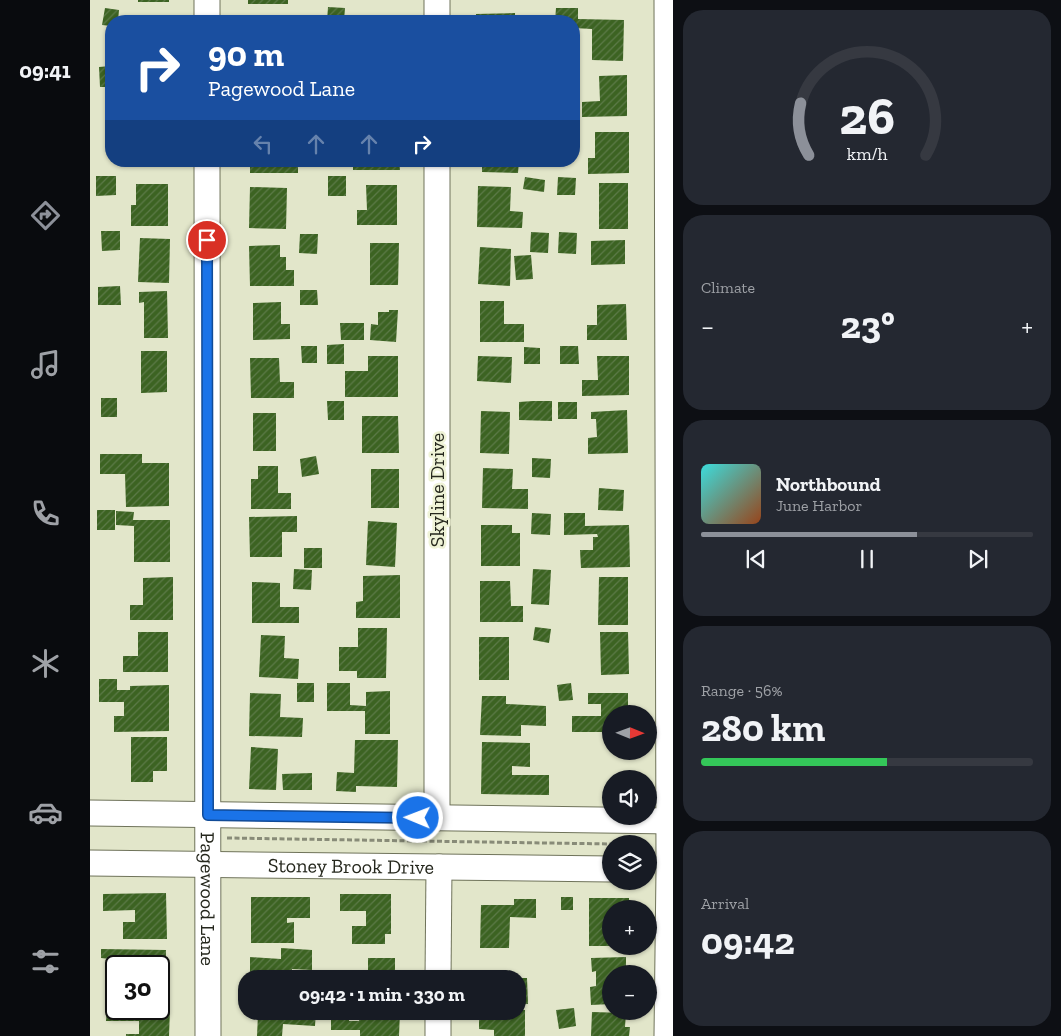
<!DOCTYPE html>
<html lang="en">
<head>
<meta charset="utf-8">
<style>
  :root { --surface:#171b24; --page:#242831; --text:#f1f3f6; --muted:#9ea1a6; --line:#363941; --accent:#8c9099 }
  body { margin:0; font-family:"Zilla Slab",serif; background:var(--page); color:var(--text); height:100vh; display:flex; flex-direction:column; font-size:19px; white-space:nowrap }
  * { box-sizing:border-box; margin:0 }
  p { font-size:16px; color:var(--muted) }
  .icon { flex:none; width:28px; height:28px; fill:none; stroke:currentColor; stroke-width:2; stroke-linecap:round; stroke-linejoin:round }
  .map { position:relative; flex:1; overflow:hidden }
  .details { display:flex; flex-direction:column; gap:10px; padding:10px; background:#0d0f14; width:388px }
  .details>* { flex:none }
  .hud { position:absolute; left:15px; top:15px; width:475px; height:152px; border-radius:20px; box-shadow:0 1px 4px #0004; background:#1a4fa0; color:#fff; overflow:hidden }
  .needle { width:32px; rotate:91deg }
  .buttons { position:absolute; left:512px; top:705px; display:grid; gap:10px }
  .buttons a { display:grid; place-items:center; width:55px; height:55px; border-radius:50%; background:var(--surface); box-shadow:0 1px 4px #0004; font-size:25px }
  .speed { position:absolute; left:15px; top:955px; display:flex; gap:10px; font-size:25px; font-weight:700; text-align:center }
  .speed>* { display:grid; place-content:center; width:65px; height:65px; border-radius:50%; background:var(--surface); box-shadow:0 1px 4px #0004; line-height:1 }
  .speed .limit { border:2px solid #111; border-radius:8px; background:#fff; color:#111 }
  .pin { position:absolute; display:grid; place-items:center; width:42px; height:42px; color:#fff; margin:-21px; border:2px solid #fff; border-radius:50%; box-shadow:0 1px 5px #0007 }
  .me { position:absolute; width:55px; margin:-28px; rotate:271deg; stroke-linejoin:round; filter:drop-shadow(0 0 4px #0008) }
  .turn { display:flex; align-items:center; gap:18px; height:105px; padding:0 20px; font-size:22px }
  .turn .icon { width:65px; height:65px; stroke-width:2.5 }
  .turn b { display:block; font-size:35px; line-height:42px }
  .lanes { display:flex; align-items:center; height:48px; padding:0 20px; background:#0003; justify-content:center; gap:25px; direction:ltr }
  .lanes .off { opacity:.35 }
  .big { font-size:38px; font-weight:700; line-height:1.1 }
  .details .tile { flex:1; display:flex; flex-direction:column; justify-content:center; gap:8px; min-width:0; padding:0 18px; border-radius:20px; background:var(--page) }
  .details .dial { align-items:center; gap:0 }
  .dial svg { height:130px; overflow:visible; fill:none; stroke:var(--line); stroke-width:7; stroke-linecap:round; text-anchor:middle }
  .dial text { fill:var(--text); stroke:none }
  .song { display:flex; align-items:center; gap:15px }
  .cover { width:60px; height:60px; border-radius:8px; background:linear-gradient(135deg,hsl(180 70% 55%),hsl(20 70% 35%)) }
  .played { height:5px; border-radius:2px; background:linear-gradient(90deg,var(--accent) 65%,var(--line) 65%) }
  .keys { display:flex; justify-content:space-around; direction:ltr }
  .heat { display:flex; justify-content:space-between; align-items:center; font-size:28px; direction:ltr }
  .charge { height:8px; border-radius:4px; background:linear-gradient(90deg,#34c759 56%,var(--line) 0) }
  .trip { position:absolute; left:148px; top:970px; width:288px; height:50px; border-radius:20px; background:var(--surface); box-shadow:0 1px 4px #0004; font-weight:700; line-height:50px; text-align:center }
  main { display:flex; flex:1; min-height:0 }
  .tabs { display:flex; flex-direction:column; width:90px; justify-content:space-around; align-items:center; background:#090b0e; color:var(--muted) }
  .tabs .icon { width:35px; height:35px }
  .tabs .active { color:var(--accent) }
  .tabs b { font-size:22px; color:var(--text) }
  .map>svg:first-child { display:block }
  .building { fill:url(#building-hatch) }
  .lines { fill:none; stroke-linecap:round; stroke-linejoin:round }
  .minor-casing { stroke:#6f735a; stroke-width:27 }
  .path { stroke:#888b78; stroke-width:3; stroke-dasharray:5 2.5; stroke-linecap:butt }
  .minor { stroke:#fff; stroke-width:25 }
  .route-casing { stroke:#114b97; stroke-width:12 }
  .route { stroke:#1a73e8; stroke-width:9 }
  .labels { text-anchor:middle; stroke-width:5; stroke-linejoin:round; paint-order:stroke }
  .street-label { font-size:20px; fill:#25271d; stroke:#eff3d7 }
</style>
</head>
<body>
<main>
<nav class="tabs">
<b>09:41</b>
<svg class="icon active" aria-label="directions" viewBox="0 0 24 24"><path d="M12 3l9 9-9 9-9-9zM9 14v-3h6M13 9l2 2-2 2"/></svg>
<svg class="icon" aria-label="music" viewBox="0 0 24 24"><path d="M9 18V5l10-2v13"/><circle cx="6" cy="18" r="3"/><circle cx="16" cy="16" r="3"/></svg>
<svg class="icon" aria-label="phone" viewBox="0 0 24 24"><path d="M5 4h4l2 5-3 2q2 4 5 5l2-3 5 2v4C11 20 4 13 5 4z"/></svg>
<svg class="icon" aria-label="climate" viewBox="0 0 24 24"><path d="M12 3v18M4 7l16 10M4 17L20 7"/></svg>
<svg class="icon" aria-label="car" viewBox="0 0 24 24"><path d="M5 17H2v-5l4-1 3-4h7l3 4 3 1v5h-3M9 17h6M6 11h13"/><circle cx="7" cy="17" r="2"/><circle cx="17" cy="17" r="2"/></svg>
<svg class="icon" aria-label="filters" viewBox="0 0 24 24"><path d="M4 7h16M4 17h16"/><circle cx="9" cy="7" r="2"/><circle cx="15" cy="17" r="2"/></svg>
</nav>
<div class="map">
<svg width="584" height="1036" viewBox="0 0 584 1036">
  <defs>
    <pattern id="building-hatch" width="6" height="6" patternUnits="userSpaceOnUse" patternTransform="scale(1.25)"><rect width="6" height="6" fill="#3c6322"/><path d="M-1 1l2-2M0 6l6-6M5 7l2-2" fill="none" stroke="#5c7a48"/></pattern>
  </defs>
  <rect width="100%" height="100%" fill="#e2e6ca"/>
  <path class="building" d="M48,0H79V2H48Z
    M158,0H198V4H158Z
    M238,7L255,8L254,21H237Z
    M15,8L29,10L28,21H21V26L12,25Z
    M466,8H488V19L534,20L533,61L502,60V29L484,28V21H465Z
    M425,13V21H386V14Z
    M21,66V87H10L9,67Z
    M537,75V116L492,117V102L510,101L509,76Z
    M505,132H539V173L498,174V158H505Z
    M160,161H208V173H160Z
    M263,161H309L310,170H263Z
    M392,161H429L428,173L392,172Z
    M6,176H26V195L6,196Z
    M238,176H256V196H238Z
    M435,177L455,180L454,192L433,189Z
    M468,177L486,178L485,195H467Z
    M509,183H538V229H509Z
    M46,184H78V226H41V205H46Z
    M276,185H307V225H267V210H277Z
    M388,186L421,187L420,211L433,212L432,228L387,227Z
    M160,187L197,188L196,229L159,228Z
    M11,231H30V250L12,251Z
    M441,232L459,233L458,253L440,252Z
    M469,232L487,233L486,254L468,253Z
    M210,234H228L227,254L209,253Z
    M50,238L80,239L79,283L48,282Z
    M535,240V264L501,265V241Z
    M280,243H309L308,285H280Z
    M190,245V257H196V270H204V286H160L159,246Z
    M390,247L421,249L420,286L388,284Z
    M441,255L443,279L426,280L424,256Z
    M30,286L31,305H8V287Z
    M210,290H227L228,305H210Z
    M77,291L78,338H54V302L49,303V292Z
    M390,301H414V324H434V342H390Z
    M191,302V324H200V339L163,340V303Z
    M536,304L537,340H497V325H507V305Z
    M299,310H308L306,342L280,340L281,324L288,325V312H299Z
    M250,323H274V340H251Z
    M254,344V364H237V345Z
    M211,346H227V363H212Z
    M470,346H488L489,364H470Z
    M434,347L450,348V364H434Z
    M51,351H77V392L51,393Z
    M278,356H308V397H255V371H278Z
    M388,356L422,357L421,383L387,381Z
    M507,356H539V395L492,396V380H508Z
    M160,358H189L190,382H204V398H161Z
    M11,398H27V417H11Z
    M237,401H254V420H238Z
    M443,401H462V421L429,420V402Z
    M468,402H487V419H468Z
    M537,410L538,453L498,454V438L507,437L506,419H501V412Z
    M391,411L420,412L419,454L390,453Z
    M163,413H186V451H163Z
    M272,416H308L309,453H272Z
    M10,454H52V463H79V506L36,507L35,474H10Z
    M226,456L229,474L212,477L210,459Z
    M442,458L461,459L460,478L442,477Z
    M168,466H188V493H201V509H161V479H168Z
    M393,468L423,469L422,489H438V509L392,508Z
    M281,469H309V508H281Z
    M509,488L534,490L533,511L508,510Z
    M7,510H25V530H7Z
    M26,511L44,512L43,520H80V562H44V526L26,525Z
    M442,513L461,514L460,535L441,534Z
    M474,513H495V526L539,525L540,567L491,568L490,550H503V537H508L507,534L474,535Z
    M207,516V532H192V557H160L159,517Z
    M278,521L307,523L305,567L276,565Z
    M391,525H422V533H430V566H391Z
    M214,548H232V568H214Z
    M204,569L222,570L221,590L203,589Z
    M443,569L461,570L459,605L441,604Z
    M310,575V618H266V602L273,601V576Z
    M83,577V620H40V605H53V578Z
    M509,577H538V625H508Z
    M390,581H420L421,606H433V622H390Z
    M162,582L190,583V607H209V623H162Z
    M445,627L461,629L459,643L443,640Z
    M268,628H297L296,678H267V671H249V647H268Z
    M48,632H78V672H33V656H48Z
    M510,632H538L539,674L511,675Z
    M171,635L195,636L194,658L209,659L208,679L169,677Z
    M389,637H419V680H389Z
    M9,679H27V690H40V686L79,685V731L24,732V716H34V702H9Z
    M207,683H224V702H207Z
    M237,683H260V705L276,706V692L300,691V734H275V711H237Z
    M481,683L483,700L469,701L467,685Z
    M160,693L191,694L190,717L213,718L212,737L159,736Z
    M498,693H538V714H521V732H482V716H511V704H498Z
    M392,696H416V704L456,706V726L431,725V736L390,735Z
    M41,737H77V771H63V782H41Z
    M265,740H308L307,787L266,786V792L246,791L247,772L264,773Z
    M392,742L440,743V767L422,766V775H459V795L391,794Z
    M161,747L188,749L186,790L159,789Z
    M222,773V790H193L192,774Z
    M76,893L77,939H33V922H45V910L13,911V894Z
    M250,894H301V934H295V944H262V926H276V911H250Z
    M161,897H220V918H197V923L204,922V943H161Z
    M471,897H483V910H471Z
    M499,898H539V909H521V946H499Z
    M424,899H446V918L420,917L419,948H390L391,905H424Z
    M191,948L222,950V970L202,969L201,979H160V957L191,959Z
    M11,949L76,950L75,998H69V966L20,965V959L11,958Z
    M536,957V974H521V1004L501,1005L500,987L506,986V971L502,972L501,958Z
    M278,958H305V979H278Z
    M426,978H437L438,1004H426Z
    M17,1003H26V1009L34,1010H80L79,1036H36V1034H49V1021H16Z
    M484,1008L486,1026L469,1029L466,1010Z
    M426,1009L435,1010V1036H404V1030L389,1029V1011H426Z
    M207,1011H226L225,1026L193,1024L192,1036H167L168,1014L207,1015Z
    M241,1011H259V1021H269L270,1011L310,1012L309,1036H270V1030H241Z
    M502,1012L536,1013L535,1027H540L539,1036H501Z"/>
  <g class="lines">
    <g class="minor-casing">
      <g id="minor">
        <path d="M117,0V21"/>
        <path d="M347,21V0"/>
        <path id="s1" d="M117,161L118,1036"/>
        <path d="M0,813L584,821"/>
        <path d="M347,818V161"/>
        <path id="s2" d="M0,863L521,869"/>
        <path d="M348,979L349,867"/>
        <path d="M348,1036V1011"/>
        <path d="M577,1036L579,870L577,0"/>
      </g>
    </g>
    <path class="path" d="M137,838L521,844"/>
    <use href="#minor" class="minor"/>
  </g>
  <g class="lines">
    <g class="route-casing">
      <path id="route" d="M117,240L118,815L328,818"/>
    </g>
    <use href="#route" class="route"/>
  </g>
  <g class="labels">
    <g class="street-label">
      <text transform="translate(347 490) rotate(-90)" y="7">Skyline Drive</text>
      <text dy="7" stroke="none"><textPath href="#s2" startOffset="261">Stoney Brook Drive</textPath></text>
      <text dy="7" stroke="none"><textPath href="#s1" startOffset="738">Pagewood Lane</textPath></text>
    </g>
  </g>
</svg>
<div class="buttons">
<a><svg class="needle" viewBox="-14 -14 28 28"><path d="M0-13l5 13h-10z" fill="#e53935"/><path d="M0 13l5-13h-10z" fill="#9ea1a6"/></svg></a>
<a><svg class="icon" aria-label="sound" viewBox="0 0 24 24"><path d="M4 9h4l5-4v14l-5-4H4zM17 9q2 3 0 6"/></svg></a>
<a><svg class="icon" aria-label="layers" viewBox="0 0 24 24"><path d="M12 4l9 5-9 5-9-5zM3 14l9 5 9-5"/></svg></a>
<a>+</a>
<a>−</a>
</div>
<div class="speed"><div class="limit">30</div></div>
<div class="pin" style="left:117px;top:240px;background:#d93025"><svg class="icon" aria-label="arrive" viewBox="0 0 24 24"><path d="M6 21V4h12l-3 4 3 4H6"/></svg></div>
<svg class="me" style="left:328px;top:818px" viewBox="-20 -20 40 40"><circle r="17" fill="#1a73e8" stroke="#fff" stroke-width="3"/><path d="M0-11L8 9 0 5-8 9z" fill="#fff"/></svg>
<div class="trip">09:42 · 1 min · 330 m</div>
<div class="hud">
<div class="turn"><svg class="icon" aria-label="right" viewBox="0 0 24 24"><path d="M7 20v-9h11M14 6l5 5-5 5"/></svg><div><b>90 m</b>Pagewood Lane</div></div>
<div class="lanes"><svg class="icon off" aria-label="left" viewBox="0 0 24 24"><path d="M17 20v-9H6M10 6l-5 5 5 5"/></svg><svg class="icon off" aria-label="ahead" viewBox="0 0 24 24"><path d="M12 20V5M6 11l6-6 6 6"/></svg><svg class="icon off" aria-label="ahead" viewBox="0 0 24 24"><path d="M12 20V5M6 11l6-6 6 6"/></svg><svg class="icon" aria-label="right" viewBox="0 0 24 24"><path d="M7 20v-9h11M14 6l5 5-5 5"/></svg></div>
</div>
</div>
<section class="details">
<div class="tile dial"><svg viewBox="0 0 100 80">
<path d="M14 69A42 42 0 1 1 86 69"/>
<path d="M14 69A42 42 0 0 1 9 37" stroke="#8c9099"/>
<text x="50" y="56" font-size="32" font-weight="700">26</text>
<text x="50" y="72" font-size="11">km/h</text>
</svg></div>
<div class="tile"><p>Climate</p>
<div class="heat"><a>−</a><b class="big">23°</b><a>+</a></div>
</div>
<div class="tile">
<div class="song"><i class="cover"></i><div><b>Northbound</b><p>June Harbor</p></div></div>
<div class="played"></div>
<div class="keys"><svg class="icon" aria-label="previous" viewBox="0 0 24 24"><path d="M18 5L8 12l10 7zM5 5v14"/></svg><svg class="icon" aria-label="pause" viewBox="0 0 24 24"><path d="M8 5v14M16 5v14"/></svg><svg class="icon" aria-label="next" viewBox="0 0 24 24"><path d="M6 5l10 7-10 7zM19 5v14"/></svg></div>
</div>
<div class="tile"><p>Range · 56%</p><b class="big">280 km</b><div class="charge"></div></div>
<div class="tile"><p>Arrival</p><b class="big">09:42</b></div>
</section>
</main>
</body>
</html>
